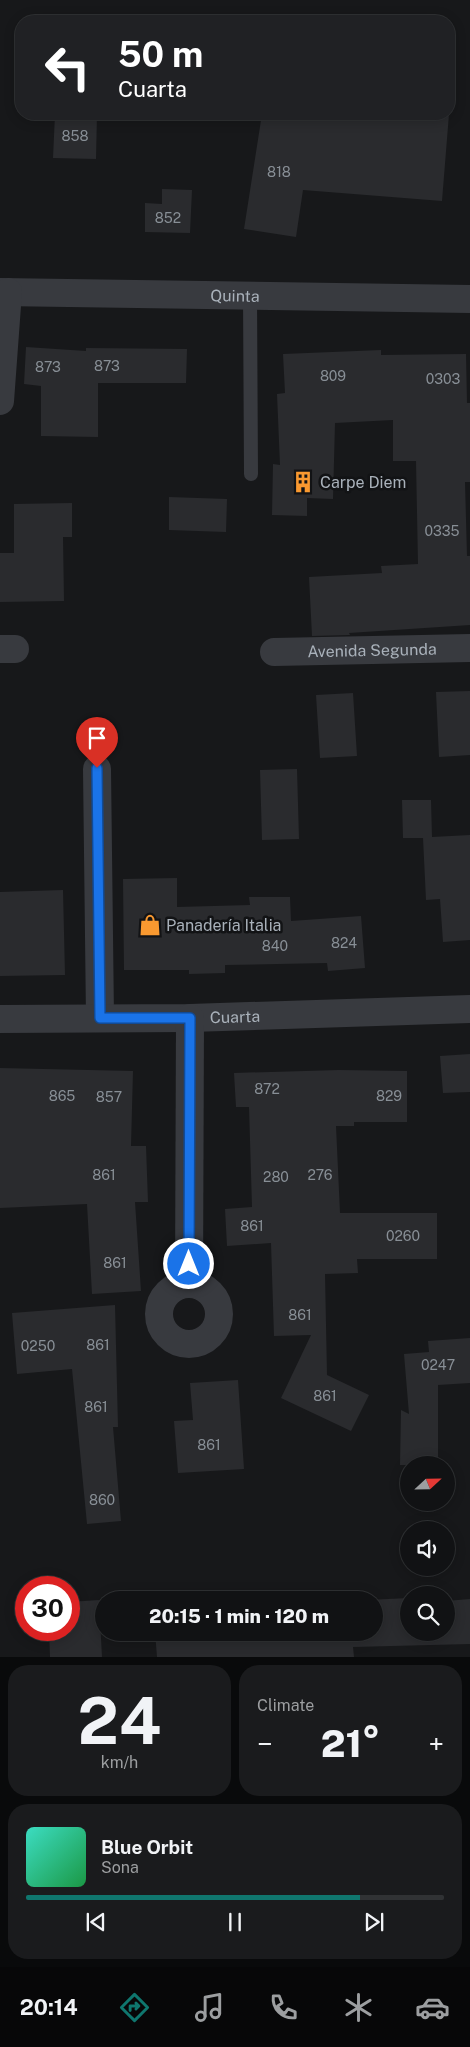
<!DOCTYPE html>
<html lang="en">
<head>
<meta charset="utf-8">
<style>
  :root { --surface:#111214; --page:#1a1b1d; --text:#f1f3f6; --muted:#9c9ea0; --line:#303234; --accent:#0f766e }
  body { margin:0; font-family:"Public Sans",sans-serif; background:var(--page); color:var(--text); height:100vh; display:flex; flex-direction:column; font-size:19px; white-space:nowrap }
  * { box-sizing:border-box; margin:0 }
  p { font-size:16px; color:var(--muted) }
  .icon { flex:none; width:28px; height:28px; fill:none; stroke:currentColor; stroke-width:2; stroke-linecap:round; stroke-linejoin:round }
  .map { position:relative; height:1657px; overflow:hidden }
  .drawer { display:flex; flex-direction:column; gap:8px; padding:8px; background:#090a0b; flex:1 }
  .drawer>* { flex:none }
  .guide { position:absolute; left:15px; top:15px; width:440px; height:105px; border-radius:20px; box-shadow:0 2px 12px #0003,0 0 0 1px var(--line); background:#202124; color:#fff; overflow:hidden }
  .needle { width:32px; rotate:68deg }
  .controls { position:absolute; left:400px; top:1456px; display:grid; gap:10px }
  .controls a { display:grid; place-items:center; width:55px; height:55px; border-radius:50%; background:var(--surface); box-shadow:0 2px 12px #0003,0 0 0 1px var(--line); font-size:25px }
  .speed { position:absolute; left:15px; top:1576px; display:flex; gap:10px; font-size:25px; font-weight:700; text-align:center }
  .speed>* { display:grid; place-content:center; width:65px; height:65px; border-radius:50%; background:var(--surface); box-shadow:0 2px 12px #0003,0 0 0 1px var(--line); line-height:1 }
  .speed .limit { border:8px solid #d22; background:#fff; color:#111 }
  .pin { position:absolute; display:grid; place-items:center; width:42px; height:42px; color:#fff; margin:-51px -21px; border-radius:50% 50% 50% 0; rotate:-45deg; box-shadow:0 0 5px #0007 }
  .pin .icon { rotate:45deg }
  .me { position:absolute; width:55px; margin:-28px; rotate:0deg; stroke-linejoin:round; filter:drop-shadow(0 0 4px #0008) }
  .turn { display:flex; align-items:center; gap:18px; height:105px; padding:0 20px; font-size:22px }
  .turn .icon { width:65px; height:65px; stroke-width:2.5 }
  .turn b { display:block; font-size:35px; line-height:42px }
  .big { font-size:38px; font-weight:800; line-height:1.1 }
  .drawer .widget { flex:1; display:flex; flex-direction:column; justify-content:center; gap:8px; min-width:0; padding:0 18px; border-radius:20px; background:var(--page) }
  .drawer .dial { align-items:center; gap:0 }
  .dial b { font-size:65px; line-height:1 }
  .song { display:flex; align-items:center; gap:15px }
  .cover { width:60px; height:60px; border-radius:8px; background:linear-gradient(135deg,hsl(170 70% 55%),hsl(140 70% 35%)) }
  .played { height:5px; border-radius:2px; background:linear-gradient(90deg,var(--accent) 80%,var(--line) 80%) }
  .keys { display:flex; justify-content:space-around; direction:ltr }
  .heat { display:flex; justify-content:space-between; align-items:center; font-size:28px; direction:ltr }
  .drawer .tiles { flex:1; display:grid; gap:8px; grid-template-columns:1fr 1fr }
  .widget:last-child { grid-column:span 2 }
  .trip { position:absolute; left:95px; top:1591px; width:288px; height:50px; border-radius:25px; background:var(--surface); box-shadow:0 2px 12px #0003,0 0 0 1px var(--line); font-weight:800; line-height:50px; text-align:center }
  .dock { display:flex; height:80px; justify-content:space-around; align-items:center; background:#070708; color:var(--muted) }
  .dock .icon { width:35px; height:35px }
  .dock .current { color:var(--accent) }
  .dock b { font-size:22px; color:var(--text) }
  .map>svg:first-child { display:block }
  .building { fill:#2a2b2e }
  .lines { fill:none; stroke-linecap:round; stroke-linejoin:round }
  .service { stroke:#383a3f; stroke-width:14 }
  .minor { stroke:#383a3f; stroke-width:28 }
  .route-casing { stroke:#114b97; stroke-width:12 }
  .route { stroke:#1a73e8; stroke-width:9 }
  .labels { text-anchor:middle; stroke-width:5; stroke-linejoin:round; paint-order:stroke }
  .number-label { font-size:14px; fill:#888f96 }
  .street-label { font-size:16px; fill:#a9b1ba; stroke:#121315 }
  .poi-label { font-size:16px; fill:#a9b1ba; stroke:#121315; text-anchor:start }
</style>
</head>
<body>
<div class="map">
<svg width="470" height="1657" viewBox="0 0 470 1657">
  <rect width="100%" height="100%" fill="#17181a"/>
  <path class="building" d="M55,114H97L96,159L53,158Z
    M262,114H449L442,201L303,190L296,237L244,229Z
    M162,189L192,190L190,233L145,232V203L162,204Z
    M26,347L86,351V348L187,349L186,383H98V437L41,436V386L24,384Z
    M381,350V355L466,354L467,403H470V482H465L467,556H470V625L349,633L350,635L312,636L309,577L382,573L381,566L418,564L416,461H393V420L335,423L333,499L307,498V516L272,515L273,464L280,465L277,394L285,393L283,354Z
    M169,497L227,499L226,532L169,530Z
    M72,503V537H63L64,601L0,602V553H14V504Z
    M470,691V755L439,757L436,692Z
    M353,693L357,756L320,758L316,695Z
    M297,769L299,839L262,840L260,770Z
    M402,800H431L432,837L470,835V940L443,942L440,899L426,900L423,838H403Z
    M177,878V907L250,905L249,897H290L291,921L361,916L365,968L328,971L327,963L225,965V973L189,974V970H124L123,879Z
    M63,890L65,975L0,976V892Z
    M470,1054V1092L443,1093L440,1056Z
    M0,1068L133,1071L131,1146H146L148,1202H135L141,1291L92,1294L87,1204L0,1208Z
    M339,1070L407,1071V1122H354V1126H336L340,1213H437V1259H357L358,1273L325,1274L327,1375L369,1395L351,1431L281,1398L311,1335L274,1336L271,1243L227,1246L225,1209L252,1207L249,1107H236L234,1073Z
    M115,1305L118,1427H113L121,1521L87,1524L72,1369L17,1374L12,1313Z
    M470,1338V1383L438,1385V1465H400L401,1410L409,1414L404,1354L429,1352L428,1341Z
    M238,1380L244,1469L178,1473L174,1421L193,1420L190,1383Z
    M352,1591L353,1600H223L308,1592Z
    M409,1598V1632H446V1601L470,1599V1644L353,1647L354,1657H157L155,1632H374V1600H367Z
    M99,1600L102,1657H50L49,1630H69V1602Z"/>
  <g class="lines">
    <path class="service" d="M250,295L251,474"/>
    <g class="minor">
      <path id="s1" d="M0,292L470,299"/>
      <path d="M0,401L8,292"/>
      <path d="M0,649H15"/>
      <path id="s2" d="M274,652L470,648"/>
      <path d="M97,769L100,1018"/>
      <path id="s3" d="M0,1019L190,1018L470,1009"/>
      <circle cx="189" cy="1314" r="30"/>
      <path d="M189,1284L190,1018"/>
    </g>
  </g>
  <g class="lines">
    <g class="route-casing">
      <path id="route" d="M97,768L100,1018H190L189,1264"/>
    </g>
    <use href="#route" class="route"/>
  </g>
  <defs>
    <g id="building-bare" transform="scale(1.725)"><path d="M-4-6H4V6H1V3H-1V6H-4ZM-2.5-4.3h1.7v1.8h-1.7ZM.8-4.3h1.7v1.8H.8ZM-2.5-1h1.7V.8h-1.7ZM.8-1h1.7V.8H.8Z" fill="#f99930" stroke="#121315" stroke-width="2.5" paint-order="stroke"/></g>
    <g id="shop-bare" transform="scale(1.725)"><path d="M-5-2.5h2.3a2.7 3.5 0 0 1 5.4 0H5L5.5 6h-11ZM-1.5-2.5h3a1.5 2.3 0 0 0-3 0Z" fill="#f99930" stroke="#121315" stroke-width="2.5" paint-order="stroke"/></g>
  </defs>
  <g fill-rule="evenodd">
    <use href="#building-bare" x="303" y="482"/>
    <use href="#shop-bare" x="150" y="925"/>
  </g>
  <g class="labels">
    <g class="number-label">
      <text x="75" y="141">858</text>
      <text x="279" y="177">818</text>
      <text x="168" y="223">852</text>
      <text x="107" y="371">873</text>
      <text x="48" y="372">873</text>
      <text x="333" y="381">809</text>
      <text x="443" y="384">0303</text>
      <text x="442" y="536">0335</text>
      <text x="344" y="948">824</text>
      <text x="275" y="951">840</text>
      <text x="267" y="1094">872</text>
      <text x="62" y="1101">865</text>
      <text x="389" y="1101">829</text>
      <text x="109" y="1102">857</text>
      <text x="104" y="1180">861</text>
      <text x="320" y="1180">276</text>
      <text x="276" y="1182">280</text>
      <text x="252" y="1231">861</text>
      <text x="403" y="1241">0260</text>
      <text x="115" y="1268">861</text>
      <text x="300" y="1320">861</text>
      <text x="98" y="1350">861</text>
      <text x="38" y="1351">0250</text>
      <text x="438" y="1370">0247</text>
      <text x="325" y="1401">861</text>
      <text x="96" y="1412">861</text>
      <text x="209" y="1450">861</text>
      <text x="102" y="1505">860</text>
    </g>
    <g class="street-label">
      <text dy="6" stroke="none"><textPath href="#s1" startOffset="235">Quinta</textPath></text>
      <text dy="6" stroke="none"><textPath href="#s2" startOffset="98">Avenida Segunda</textPath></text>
      <text dy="6" stroke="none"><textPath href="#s3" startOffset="235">Cuarta</textPath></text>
    </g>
    <g class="poi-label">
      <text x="320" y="488">Carpe Diem</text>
      <text x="166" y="931">Panadería Italia</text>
    </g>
  </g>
</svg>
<div class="controls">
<a><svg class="needle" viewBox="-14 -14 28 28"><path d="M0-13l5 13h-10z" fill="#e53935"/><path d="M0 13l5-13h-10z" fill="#9c9ea0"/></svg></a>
<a><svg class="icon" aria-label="sound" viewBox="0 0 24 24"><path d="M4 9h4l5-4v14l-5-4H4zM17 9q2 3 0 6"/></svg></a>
<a><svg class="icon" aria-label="search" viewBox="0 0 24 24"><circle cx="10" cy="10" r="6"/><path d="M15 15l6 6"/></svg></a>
</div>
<div class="speed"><div class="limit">30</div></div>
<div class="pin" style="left:97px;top:768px;background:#d93025"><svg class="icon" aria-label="arrive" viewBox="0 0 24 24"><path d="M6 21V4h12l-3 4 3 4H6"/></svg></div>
<svg class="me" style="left:189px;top:1264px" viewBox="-20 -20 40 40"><circle r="17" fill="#1a73e8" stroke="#fff" stroke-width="3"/><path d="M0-11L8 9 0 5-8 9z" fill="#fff"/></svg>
<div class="trip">20:15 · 1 min · 120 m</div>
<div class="guide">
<div class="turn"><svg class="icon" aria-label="left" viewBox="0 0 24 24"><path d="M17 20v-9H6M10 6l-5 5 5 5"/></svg><div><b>50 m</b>Cuarta</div></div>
</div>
</div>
<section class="drawer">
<div class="tiles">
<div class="widget dial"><b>24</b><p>km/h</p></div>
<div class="widget"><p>Climate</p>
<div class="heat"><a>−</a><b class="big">21°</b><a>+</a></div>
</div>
<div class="widget">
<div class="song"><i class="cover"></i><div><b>Blue Orbit</b><p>Sona</p></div></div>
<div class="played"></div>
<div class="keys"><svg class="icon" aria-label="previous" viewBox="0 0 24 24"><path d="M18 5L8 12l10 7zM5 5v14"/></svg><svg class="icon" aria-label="pause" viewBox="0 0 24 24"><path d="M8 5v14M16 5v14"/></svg><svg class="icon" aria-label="next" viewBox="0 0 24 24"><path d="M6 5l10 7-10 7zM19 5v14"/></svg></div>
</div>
</div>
</section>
<nav class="dock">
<b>20:14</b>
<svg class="icon current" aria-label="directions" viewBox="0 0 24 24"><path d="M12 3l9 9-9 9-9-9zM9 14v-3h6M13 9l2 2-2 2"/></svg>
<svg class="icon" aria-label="music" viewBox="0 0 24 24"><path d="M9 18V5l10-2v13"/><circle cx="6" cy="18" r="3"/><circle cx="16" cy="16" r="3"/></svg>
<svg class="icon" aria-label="phone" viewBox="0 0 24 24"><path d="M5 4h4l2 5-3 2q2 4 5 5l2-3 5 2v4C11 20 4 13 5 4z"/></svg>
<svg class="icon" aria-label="climate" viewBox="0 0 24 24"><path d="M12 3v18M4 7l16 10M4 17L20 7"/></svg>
<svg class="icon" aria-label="car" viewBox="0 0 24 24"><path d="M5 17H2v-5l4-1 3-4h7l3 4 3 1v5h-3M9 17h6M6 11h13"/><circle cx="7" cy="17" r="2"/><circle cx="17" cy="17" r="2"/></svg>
</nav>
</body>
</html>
